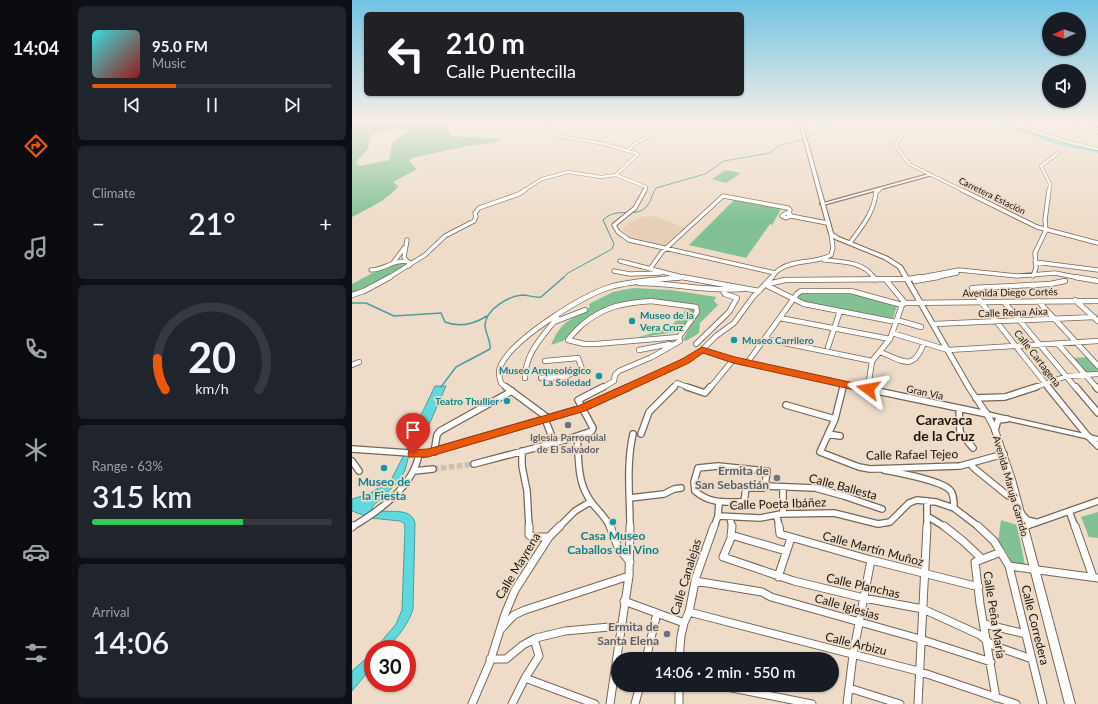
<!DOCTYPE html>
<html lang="en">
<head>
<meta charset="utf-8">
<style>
  :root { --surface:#171b24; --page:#20242c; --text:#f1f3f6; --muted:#9ea1a6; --line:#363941; --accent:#ea580c }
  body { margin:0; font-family:Lato,sans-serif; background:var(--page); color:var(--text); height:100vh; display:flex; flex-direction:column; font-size:15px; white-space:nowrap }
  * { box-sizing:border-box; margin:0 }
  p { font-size:13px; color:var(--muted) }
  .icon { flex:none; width:22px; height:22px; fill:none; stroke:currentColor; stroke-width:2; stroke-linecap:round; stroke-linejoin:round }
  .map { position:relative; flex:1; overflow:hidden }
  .panel { display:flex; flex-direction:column; gap:6px; padding:6px; background:#0d0f14; width:280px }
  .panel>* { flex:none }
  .top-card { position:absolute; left:12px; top:12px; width:380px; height:84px; border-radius:6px; box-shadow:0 1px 3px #0004; background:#202124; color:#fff; overflow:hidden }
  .needle { width:26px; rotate:267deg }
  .fabs { position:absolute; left:690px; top:12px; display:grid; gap:8px }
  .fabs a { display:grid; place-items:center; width:44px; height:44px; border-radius:50%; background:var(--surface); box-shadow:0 1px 3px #0004; font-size:20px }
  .speed { position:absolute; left:12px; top:640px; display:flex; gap:8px; font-size:20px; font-weight:700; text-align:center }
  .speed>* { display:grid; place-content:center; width:52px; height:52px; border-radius:50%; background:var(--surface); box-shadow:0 1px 3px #0004; line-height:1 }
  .speed .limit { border:6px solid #d22; background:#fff; color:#111 }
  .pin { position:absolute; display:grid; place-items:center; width:34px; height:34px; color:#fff; margin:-41px -17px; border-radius:50% 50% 50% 0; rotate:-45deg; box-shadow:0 0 4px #0007 }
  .pin .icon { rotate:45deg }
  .me { position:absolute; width:44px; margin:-22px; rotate:283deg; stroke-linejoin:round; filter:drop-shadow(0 0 3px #0008) }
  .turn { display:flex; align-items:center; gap:14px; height:84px; padding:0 16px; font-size:18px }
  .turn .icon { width:52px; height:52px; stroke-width:2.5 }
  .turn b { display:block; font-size:28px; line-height:34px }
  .big { font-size:30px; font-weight:600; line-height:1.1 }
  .panel .tile { flex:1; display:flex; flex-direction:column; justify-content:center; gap:6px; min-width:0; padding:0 14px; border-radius:6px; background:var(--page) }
  .panel .dial { align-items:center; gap:0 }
  .dial svg { height:104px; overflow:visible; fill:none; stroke:var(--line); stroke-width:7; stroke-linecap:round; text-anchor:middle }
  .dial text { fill:var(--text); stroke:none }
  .song { display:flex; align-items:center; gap:12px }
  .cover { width:48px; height:48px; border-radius:6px; background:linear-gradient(135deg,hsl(180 70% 55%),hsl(0 70% 35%)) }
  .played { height:4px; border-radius:2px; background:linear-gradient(90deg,var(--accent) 35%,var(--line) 35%) }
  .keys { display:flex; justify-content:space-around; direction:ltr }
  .heat { display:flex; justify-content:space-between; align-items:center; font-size:22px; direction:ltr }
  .charge { height:6px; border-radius:3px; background:linear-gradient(90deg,#34c759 63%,var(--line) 0) }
  .trip { position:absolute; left:259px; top:652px; width:228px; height:40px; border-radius:20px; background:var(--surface); box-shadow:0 1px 3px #0004; font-weight:600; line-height:40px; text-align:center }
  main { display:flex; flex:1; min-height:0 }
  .dock { display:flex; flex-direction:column; width:72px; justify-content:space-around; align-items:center; background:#090b0e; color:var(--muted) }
  .dock .icon { width:28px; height:28px }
  .dock .current { color:var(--accent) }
  .dock b { font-size:18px; color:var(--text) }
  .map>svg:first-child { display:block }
  .built { fill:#e6cfb6 }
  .green { fill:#81c194; fill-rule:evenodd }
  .water { fill:#60d9dc; stroke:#4b9e9e }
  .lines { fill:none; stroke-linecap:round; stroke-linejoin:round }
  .stream-far1 { stroke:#4b9e9e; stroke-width:1 }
  .stream { stroke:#4b9e9e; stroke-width:1.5 }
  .river { fill:#60d9dc; fill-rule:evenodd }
  .minor-tunnel { stroke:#cebead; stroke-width:5.5; stroke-dasharray:5.5 2.5; stroke-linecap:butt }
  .minor-far4-casing { stroke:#766655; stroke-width:3.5 }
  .minor-far3-casing { stroke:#766655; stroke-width:5 }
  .minor-far2-casing { stroke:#766655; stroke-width:6 }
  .minor-far1-casing { stroke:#766655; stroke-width:8 }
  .minor-casing { stroke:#766655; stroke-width:9 }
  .tertiary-casing { stroke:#766655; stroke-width:2.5 }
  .secondary-casing { stroke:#766655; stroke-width:2 }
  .motorway-casing { stroke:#766655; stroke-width:2 }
  .minor-far4 { stroke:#fff; stroke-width:2.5 }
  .minor-far3 { stroke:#fff; stroke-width:3.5 }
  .minor-far2 { stroke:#fff; stroke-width:4.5 }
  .minor-far1 { stroke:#fff; stroke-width:5.5 }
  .minor { stroke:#fff; stroke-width:7 }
  .tertiary { fill:#fff; fill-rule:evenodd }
  .secondary { fill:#fff; fill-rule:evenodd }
  .motorway { fill:#fff; fill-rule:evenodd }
  .route { fill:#ea580c; stroke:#983908 }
  .culture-dot { fill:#0f9aa8; stroke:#eedcc9; stroke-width:1.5 }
  .worship-dot { fill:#6b7280; stroke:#eedcc9; stroke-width:1.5 }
  .labels { text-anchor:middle; stroke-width:3.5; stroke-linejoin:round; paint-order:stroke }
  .far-street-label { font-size:9px; fill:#1a140d; stroke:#eedcc9 }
  .street-label { font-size:10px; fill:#1a140d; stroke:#eedcc9 }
  .culture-label { font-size:10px; font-weight:bold; fill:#0d838f; stroke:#eedcc9; text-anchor:start }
  .worship-label { font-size:10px; font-weight:bold; fill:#5b616d; stroke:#eedcc9 }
  .near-street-label { font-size:12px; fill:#1a140d; stroke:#eedcc9 }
  .near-worship-label { font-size:12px; font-weight:bold; fill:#5b616d; stroke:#eedcc9; text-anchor:end }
  .near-culture-label { font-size:12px; font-weight:bold; fill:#0d838f; stroke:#eedcc9 }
  .district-label { font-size:14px; font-weight:bold; fill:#1a140d; stroke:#eedcc9 }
</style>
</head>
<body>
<main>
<nav class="dock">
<b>14:04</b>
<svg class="icon current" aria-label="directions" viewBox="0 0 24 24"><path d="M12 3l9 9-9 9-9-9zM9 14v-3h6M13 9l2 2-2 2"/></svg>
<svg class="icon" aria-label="music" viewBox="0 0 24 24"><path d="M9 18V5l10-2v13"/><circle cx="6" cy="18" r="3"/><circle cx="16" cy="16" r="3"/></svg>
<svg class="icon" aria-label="phone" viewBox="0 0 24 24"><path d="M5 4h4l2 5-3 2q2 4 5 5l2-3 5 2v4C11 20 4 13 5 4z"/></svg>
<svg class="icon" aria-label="climate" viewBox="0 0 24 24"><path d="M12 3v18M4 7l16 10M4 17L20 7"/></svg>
<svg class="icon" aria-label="car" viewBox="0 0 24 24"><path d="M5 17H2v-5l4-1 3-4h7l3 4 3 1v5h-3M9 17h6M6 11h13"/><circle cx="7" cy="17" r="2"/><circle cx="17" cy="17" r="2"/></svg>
<svg class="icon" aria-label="filters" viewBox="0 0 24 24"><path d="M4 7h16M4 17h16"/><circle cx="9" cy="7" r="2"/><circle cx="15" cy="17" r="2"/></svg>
</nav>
<section class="panel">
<div class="tile">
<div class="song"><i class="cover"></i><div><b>95.0 FM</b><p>Music</p></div></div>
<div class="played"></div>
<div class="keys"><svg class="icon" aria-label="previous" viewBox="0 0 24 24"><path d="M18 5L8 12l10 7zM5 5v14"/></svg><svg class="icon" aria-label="pause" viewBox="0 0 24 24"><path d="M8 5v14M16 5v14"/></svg><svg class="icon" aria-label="next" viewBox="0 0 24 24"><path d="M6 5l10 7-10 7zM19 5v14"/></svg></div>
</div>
<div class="tile"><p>Climate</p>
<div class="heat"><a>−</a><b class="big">21°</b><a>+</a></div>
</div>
<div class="tile dial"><svg viewBox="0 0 100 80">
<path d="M14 69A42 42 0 1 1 86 69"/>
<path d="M14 69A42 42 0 0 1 8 45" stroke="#ea580c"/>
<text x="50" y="56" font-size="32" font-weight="700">20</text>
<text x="50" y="72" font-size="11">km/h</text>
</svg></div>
<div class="tile"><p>Range · 63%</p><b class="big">315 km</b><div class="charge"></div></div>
<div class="tile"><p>Arrival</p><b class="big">14:06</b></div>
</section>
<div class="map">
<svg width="746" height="704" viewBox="0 0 746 704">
  <rect width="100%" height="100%" fill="#eedcc9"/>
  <path class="built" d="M297,216L305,217L333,228L314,246L278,238L270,230L273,226L288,217Z"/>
  <path class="green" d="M89,122L96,127L97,132L100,136L148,139L143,143L115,146L60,158L57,161L65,169L41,182L46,186C38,199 13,210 0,217V122ZM58,129L40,144L37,160L8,166L4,164C8,153 19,153 17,139C24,129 47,129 58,129Z
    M374,170L389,173L374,183L360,179Z
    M382,200L429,209L420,225L418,224L394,258L337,245Z
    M46,262L55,263V264L27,282L0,294V284L26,270L34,269Z
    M281,288L319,290L364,297L362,301L366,305L348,323L347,333L334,341L331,340L347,309V306L283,301L267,303L256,308L231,323L211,341L199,345C203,335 209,325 218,320C225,315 234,314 238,306L237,304L261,292Z
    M452,292H497L544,304L545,306L541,318L536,319L451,302L446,297L448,293Z
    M339,308L343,311L330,329L324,332L284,338L317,328L325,320L331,317L332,311Z
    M735,357L746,369V372L735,373L722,358Z
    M746,512V538L737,537L729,517Z
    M649,520L665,525L673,565L660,563L655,553L646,543Z"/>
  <path class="water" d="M83,386H94L73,434L61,448L57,455L53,470L48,480L20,507L21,509C33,515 59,505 63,523L61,609C56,625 46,636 35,649H23L44,624L50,610L53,527L52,523L48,521L19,518L0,511V499L17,494L39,480L59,441V436Z
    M21,652V666L0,691V671Z"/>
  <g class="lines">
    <path class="stream-far1" d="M211,278L216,273L260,249L262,244L251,220C265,206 283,218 293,208C299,203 300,194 304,188L353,174L372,161L418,153L428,145L455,139L469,125L482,122"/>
    <path class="stream" d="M0,303H14L42,316L89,313L93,322C108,328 122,324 135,316
      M89,387L104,367L138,349C139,340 133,333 133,325C134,309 157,296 170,295C177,295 182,298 189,297L212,277"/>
    <path class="river" d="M643,122H651L707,142L746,149V153L704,144Z"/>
    <path class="minor-tunnel" d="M81,469L122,464"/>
    <g class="minor-far4-casing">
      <path id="minor-far4" d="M189,122L207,136L253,144L286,154L264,175
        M428,122L449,125
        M558,122C555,131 546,136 544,146L557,164L612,191
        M654,122L716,142L746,149
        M717,122L746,132
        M739,122L746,125
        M276,151L282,144L303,133L315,122
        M171,191L190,179L216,172L249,177L264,175L294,187L293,191
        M525,191L530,188
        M697,191L698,184L689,166L706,153"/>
    </g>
    <g class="minor-far3-casing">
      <path id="minor-far3" d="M293,190L283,208L262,225L266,232L277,240L423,273
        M610,190L685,227L746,243
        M434,213L438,214L439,216L434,218L430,216Z
        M439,216L475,223
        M694,230L693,220L697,190
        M55,240L52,257L55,261
        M498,243C510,226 522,213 524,192L527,190
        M472,260C489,262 512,261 522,278
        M268,261L334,278
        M683,262L746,270
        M41,263L52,248
        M298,269L310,252L371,196L436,208L438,210L436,214
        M19,270C32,270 44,258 57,262V266
        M262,271L278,274L309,273
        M681,276L684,268L683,253L694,230
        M36,278L73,255L93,236L122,221L124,217L123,213L127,208L167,194L173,190
        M326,278L331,277
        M419,278C422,275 424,271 428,269C443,259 463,264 479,255L481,248L479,234
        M564,278L607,270L665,276L703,273L728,278
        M581,278L605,273"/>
    </g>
    <g class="minor-far2-casing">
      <path id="minor-far2" d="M330,277L407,291
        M521,277L523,280
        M723,277L746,281
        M534,280L553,303
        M563,281L586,277
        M287,283C322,283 356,292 391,289
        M416,284L433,280L556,279L569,277
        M414,285L452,304L544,322
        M0,295L12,291L38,277
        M723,300L746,321
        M299,301L344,307L345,312L327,337L244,344H232L216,340C220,334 226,329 231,324C253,306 272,303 299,301Z
        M686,301L746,366
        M652,302L724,388
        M428,318L538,339
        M545,320L569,327
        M202,322L233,310
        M582,324L742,317
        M540,333L596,350L746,341
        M413,339L520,361
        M344,344L377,312L385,298L373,294L371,291
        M706,344L745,388
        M476,347L488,311
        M287,350L318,344
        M350,350L381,360L511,388
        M528,352C551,361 561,372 572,343
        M395,363L445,294L449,291H499L550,305
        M0,365L7,362
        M173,378C173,353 191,336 205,318L202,317
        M189,378L212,377L230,369L226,358L193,361
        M155,388L149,383C147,377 146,370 149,365C162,338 230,296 258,287C281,280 307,280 331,277
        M250,388L262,381L263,375L267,371L300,357L328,341L327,337
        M275,388L333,361L350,350L364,336L382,323L401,297L420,277
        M321,388L325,383L338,388
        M358,388L381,360
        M491,388L492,384
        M516,388L520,361L538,339L550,305L553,303L746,301
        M681,388L715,376L746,374
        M697,388L629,302L620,288L698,284L713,281"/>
    </g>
    <g class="minor-far1-casing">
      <path id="minor-far1" d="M154,387L196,418
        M335,387L353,393L358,387
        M491,387L483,419L468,452L507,467L518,469L608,466L652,454
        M506,387L635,414
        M696,387L734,434L746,446
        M724,387L746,413
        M744,387L746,389
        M516,389V387
        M624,398L653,397L684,387
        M434,405L483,419
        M607,409L608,432L621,448
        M193,419L202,442
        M643,430L646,420L655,419
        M289,434L297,412L322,387
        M476,434L488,436
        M225,437C227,456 225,478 235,495C241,508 252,513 258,527
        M0,449L72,454L230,408L277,387
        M170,451V466L175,491L177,527
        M82,452L85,435L88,431L160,391
        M0,461L7,471
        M621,463L620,466L623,469L655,495L664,499
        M122,464L213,440L240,431L241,428L226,400L251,387
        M366,466L415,471L413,486L411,488H394L392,502C373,502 358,504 343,491L342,482L346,468Z
        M532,470C547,473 588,480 598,490C602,494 602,502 602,508
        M62,471L81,469
        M413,486L463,488L492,496L530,509
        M431,488V514
        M278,498L312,494L322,489L329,488
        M575,501V527
        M717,511L723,527
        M670,514L675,520L683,522
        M366,516L408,518L429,514L482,513L526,524L538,522L557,503L565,500L584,502L602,508L627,527
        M425,516L427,527
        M575,516L593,527
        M378,518L380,527
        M0,527C27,511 61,487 67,454
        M207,527L223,511L238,502
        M278,527C278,496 274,465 281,434
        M362,527L366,516L367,503
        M672,527L746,501"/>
    </g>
    <g class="minor-casing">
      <path id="minor" d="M177,526V535L181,537H197
        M258,526L266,547L278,562
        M380,526L379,538L371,557L442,581L512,598L571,609L628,635L640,645L680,659
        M427,526L428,534L519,560L627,587
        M592,526L611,541L630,559
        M626,526L642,541L657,566L691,704
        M723,526L741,577
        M0,527L1,526
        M672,527L674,526
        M379,535L434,551
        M657,566L746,578
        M426,577L439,538
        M343,581L410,592L419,597L568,639L639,662
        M272,601L332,623
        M337,612L566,671L664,704
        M632,624L674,634
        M149,629L162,615L173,610L277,576
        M138,659H154L171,645L184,638L213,631L269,626
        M294,659L305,613
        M327,659L329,636L332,623L337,612L344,577L362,526
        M173,678L243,704
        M327,685V704
        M365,685L460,704
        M497,688L548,704
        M644,698L628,604L623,562L649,552
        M120,704L138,662L153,614L163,590L197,537L208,526
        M160,704L173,678L187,656L182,639
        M258,704L277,576L278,526
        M283,704L288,685
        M495,704L501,655L519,560
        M566,704L575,526"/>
    </g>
    <g class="tertiary-casing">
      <path id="tertiary" d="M577,174L580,175L471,205L468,204Z
        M633,412H635L746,437V441L635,416H633L632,414Z"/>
    </g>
    <g class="secondary-casing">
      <path id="secondary" d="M447,122H450L481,233L487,237L536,257L550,266L620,388L639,415L646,430L663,479L723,704H713L655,479L640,430L634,418L615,389L546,268L532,259L483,239L477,234Z"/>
    </g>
    <g class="motorway-casing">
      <path id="motorway" d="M731,122L746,128V130L723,122Z"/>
    </g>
    <use href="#minor-far4" class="minor-far4"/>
    <use href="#minor-far3" class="minor-far3"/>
    <use href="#minor-far2" class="minor-far2"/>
    <use href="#minor-far1" class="minor-far1"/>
    <use href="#minor" class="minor"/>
    <use href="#tertiary" class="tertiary"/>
    <use href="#secondary" class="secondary"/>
    <use href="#motorway" class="motorway"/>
  </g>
  <linearGradient id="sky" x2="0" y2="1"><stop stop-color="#71c3e3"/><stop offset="0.55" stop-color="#f7efe7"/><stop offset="1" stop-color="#f7efe7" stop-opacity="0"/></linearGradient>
  <rect width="746" height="221" fill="url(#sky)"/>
  <path class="route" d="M350,347L383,357L516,386L521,389L516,393L381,363L351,353L337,363L233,411L76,457H57L56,454L57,450L76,449L226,406L330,359Z"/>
  <g class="culture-dot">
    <circle cx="280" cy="321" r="4"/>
    <circle cx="382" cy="340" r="4"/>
    <circle cx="247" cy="376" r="4"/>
    <circle cx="155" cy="401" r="4"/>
    <circle cx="32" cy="468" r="4"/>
    <circle cx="261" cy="522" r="4"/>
  </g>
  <g class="worship-dot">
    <circle cx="216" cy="425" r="4"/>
    <circle cx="425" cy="478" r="4"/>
    <circle cx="315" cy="634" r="4"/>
  </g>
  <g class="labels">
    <g class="far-street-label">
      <text transform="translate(640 196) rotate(26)" y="3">Carretera Estación</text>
    </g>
    <g class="street-label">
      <text transform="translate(658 292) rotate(-1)" y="4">Avenida Diego Cortés</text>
      <text transform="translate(661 312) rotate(-2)" y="4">Calle Reina Aixa</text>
      <text transform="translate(686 358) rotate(52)" y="4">Calle Cartagena</text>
      <text transform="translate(573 392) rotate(12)" y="4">Gran Vía</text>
      <text transform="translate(659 486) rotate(74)" y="4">Avenida Maruja Garrido</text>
    </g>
    <g class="culture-label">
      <text x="288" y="319">Museo de la<tspan x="288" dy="12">Vera Cruz</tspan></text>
      <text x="390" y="344">Museo Carrilero</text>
      <text x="239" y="374" text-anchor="end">Museo Arqueológico<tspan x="239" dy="12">La Soledad</tspan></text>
      <text x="147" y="405" text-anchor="end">Teatro Thullier</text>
    </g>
    <g class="worship-label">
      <text x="216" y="441">Iglesia Parroquial<tspan x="216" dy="12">de El Salvador</tspan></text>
    </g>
    <g class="near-street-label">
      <text transform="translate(560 455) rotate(-1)" y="4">Calle Rafael Tejeo</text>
      <text transform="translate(491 487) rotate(15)" y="4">Calle Ballesta</text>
      <text transform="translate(426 504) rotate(-2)" y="4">Calle Poeta Ibáñez</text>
      <text transform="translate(521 549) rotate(15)" y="4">Calle Martín Muñoz</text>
      <text transform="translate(166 566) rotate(-59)" y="4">Calle Mayrena</text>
      <text transform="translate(334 577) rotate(-73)" y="4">Calle Canalejas</text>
      <text transform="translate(511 586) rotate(13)" y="4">Calle Planchas</text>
      <text transform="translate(495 607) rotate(16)" y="4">Calle Iglesias</text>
      <text transform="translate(642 615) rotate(81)" y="4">Calle Peña María</text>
      <text transform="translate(683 625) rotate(76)" y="4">Calle Corredera</text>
      <text transform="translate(504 644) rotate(14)" y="4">Calle Arbizu</text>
    </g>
    <g class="near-worship-label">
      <text x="417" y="475">Ermita de<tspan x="417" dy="14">San Sebastián</tspan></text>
      <text x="307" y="631">Ermita de<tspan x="307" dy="14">Santa Elena</tspan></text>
    </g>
    <g class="near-culture-label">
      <text x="32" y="486">Museo de<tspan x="32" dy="14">la Fiesta</tspan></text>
      <text x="261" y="540">Casa Museo<tspan x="261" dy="14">Caballos del Vino</tspan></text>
    </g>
    <g class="district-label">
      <text x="592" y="425">Caravaca<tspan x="592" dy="16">de la Cruz</tspan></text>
    </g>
  </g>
</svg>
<div class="fabs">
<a><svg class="needle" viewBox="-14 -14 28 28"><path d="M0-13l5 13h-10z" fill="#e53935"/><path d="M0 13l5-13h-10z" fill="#9ea1a6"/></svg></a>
<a><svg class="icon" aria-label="sound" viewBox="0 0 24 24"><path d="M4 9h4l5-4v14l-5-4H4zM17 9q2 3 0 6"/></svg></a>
</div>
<div class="speed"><div class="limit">30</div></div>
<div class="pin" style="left:61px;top:454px;background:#d93025"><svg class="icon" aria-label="arrive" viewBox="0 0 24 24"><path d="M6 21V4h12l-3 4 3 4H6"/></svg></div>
<svg class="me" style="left:516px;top:389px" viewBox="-20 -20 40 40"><path d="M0-17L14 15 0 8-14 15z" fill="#ea580c" stroke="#fff" stroke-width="4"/></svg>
<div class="trip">14:06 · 2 min · 550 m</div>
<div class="top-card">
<div class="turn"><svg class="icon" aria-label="left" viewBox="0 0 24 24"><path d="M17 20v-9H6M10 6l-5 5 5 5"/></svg><div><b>210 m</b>Calle Puentecilla</div></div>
</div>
</div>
</main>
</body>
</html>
